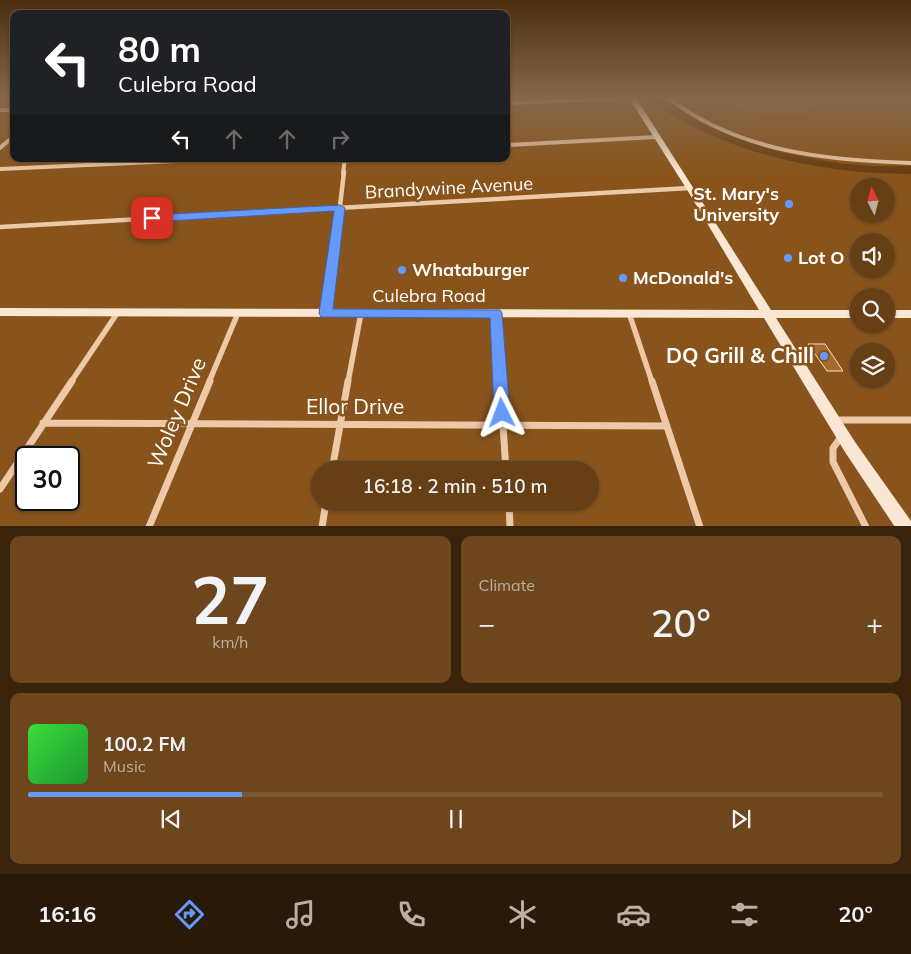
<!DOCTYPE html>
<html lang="en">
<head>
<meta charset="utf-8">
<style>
  :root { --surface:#673f15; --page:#6d461e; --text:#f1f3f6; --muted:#bdafa0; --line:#7a5834; --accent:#6599fc }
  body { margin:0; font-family:Mulish,sans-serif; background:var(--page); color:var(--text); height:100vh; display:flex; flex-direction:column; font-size:19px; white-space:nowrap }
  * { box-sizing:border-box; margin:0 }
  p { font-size:16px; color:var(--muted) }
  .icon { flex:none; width:28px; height:28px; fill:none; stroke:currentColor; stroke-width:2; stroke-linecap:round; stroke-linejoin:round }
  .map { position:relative; height:526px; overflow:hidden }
  .panel { display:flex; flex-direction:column; gap:10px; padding:10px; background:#39230c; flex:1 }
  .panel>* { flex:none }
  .guide { position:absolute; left:10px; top:10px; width:500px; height:152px; border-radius:10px; box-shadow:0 1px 4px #0004,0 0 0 1px var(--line); background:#202124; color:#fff; overflow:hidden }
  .needle { width:32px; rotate:354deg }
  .controls { position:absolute; left:850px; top:178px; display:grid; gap:10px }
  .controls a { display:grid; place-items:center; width:45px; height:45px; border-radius:50%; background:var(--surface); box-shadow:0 1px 4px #0004,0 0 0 1px var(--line); font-size:25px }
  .speed { position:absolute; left:15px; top:446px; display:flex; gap:10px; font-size:25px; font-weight:700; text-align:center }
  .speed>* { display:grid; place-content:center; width:65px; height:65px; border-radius:50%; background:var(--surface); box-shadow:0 1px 4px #0004,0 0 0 1px var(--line); line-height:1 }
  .speed .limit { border:2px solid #111; border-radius:8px; background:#fff; color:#111 }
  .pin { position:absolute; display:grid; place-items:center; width:42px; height:42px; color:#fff; margin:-21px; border-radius:10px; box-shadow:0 2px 8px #0006 }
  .me { position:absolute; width:55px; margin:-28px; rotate:357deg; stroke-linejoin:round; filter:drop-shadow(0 0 4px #0008) }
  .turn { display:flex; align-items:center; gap:18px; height:105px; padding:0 25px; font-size:22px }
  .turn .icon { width:65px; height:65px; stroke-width:2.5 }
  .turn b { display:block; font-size:35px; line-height:42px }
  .lanes { display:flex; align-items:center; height:48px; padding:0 25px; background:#0003; justify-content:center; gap:25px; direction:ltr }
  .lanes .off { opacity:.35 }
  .big { font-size:38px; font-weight:600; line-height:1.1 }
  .panel .tile { flex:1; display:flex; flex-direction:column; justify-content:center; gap:8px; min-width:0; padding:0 18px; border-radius:10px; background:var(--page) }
  .panel .dial { align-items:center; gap:0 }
  .dial b { font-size:65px; line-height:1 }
  .song { display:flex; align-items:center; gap:15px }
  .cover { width:60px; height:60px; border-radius:8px; background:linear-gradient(135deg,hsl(120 70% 55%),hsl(130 70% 35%)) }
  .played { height:5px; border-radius:2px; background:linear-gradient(90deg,var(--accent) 25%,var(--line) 25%) }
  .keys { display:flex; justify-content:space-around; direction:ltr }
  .heat { display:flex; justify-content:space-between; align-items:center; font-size:28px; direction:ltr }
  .panel .tiles { flex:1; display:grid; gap:10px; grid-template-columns:1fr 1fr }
  .tile:last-child { grid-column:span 2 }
  .trip { position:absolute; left:311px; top:461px; width:288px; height:50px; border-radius:25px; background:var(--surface); box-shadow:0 1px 4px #0004,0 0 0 1px var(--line); font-weight:600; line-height:50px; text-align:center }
  .tab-bar { display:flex; height:80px; justify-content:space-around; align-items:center; background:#291908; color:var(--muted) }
  .tab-bar .icon { width:35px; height:35px }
  .tab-bar .selected { color:var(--accent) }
  .tab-bar b { font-size:22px; color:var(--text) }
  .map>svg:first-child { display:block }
  .green { fill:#a26326 }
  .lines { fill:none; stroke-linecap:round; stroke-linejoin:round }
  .river { fill:#683f13; fill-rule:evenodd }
  .building { fill:#a7692c; stroke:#f9e2cc }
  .minor-far3 { stroke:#ecc9a7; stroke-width:4 }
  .minor-far2 { stroke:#ecc9a7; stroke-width:4.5 }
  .minor-far1 { stroke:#ecc9a7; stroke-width:5.5 }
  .minor { stroke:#ecc9a7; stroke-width:7 }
  .secondary { fill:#f9e6d3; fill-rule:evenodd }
  .route { fill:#6599fc; stroke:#4263a4 }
  .poi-dot { fill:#6599fc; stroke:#89541c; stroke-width:2 }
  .labels { text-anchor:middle; stroke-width:5; stroke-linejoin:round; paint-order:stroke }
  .street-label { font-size:18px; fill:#fff; stroke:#89541c }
  .poi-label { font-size:18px; font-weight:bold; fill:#fff; stroke:#89541c; text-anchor:start }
  .near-poi-label { font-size:21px; font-weight:bold; fill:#fff; stroke:#89541c; text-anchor:end }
  .near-street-label { font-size:21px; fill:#fff; stroke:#89541c }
</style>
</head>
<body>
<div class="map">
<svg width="911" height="527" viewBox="0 0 911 527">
  <rect width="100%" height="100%" fill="#89541c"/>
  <path class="green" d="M724,98H812L816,102L803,113L742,112Z"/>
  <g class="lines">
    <path class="river" d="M651,98H663L703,124L729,135L784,153L837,163L873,166H911V174C840,174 771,162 706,133C687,124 666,114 651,98Z"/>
  </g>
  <path class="building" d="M808,344H825L843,371H827Z"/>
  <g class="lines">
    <path class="minor-far3" d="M668,98C740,152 823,160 911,163
      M506,103L626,98
      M0,110H14
      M506,145L656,137
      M0,148L14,136
      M0,169L218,159
      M343,173L345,159"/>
    <path class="minor-far2" d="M0,227L690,188
      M333,266L344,172"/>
    <path class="minor-far1" d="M326,313L333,265
      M496,313L500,382
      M629,313L652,382
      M71,382L118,312
      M209,382L238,313
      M348,382L361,313"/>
    <path class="minor" d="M500,381L506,470
      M652,381L700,527
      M834,420H911
      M43,423L667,426
      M841,437L833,448V462L866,527
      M332,470L348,381
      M0,489L72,381
      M509,502L510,527
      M149,527L210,381
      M322,527L326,502"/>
    <path class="secondary" d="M629,98H636L771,310H859V318H776L855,442L911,521V527H895L845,452L764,318L0,316V308L759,310L686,188Z
      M886,310H911V318H886Z"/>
  </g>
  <linearGradient id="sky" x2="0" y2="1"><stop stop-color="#4b2e0f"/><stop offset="0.57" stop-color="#86674b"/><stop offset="1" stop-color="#86674b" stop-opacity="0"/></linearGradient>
  <rect width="911" height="172" fill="url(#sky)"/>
  <path class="route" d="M340,205L345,208L333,309L500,310L502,313L510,413L507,418L502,420L497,418L494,413L490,318L321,317L319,313L334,211L152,222L147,218L152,215Z"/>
  <g class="poi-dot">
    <circle cx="789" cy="204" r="5"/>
    <circle cx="788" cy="258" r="5"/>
    <circle cx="402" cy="270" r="5"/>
    <circle cx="623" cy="278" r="5"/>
    <circle cx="824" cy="356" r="5"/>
  </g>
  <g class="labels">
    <g class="street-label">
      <text transform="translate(449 188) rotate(-3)" y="6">Brandywine Avenue</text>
      <text x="429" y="302">Culebra Road</text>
    </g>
    <g class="poi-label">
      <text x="779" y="200" text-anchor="end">St. Mary's<tspan x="779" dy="21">University</tspan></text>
      <text x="798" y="264">Lot O</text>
      <text x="412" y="276">Whataburger</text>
      <text x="633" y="284">McDonald's</text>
    </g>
    <g class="near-poi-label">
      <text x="814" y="363">DQ Grill &amp; Chill</text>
    </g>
    <g class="near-street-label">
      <text x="355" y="414">Ellor Drive</text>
      <text transform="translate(177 413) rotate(-67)" y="7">Woley Drive</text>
    </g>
  </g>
</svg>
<div class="controls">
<a><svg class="needle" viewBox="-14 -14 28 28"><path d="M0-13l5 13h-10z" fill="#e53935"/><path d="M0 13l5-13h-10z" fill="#bdafa0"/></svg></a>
<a><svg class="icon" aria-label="sound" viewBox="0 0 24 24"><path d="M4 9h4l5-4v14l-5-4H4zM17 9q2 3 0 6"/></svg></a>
<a><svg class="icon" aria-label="search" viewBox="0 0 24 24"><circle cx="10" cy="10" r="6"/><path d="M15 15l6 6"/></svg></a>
<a><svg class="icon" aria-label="layers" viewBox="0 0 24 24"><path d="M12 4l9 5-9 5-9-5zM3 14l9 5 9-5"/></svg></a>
</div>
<div class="speed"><div class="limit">30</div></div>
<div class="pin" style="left:152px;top:218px;background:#d93025"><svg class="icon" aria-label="arrive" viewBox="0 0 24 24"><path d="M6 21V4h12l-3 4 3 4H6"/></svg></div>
<svg class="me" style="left:502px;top:413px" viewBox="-20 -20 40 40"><path d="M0-17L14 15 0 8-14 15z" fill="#6599fc" stroke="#fff" stroke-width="4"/></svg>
<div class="trip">16:18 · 2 min · 510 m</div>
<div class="guide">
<div class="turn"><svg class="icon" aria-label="left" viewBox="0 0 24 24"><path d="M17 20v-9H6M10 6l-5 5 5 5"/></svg><div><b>80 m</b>Culebra Road</div></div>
<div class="lanes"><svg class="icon" aria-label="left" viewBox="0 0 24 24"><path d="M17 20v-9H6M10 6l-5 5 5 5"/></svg><svg class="icon off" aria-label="ahead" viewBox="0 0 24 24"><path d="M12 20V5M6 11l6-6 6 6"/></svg><svg class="icon off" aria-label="ahead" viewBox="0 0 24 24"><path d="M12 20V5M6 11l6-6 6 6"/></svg><svg class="icon off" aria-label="right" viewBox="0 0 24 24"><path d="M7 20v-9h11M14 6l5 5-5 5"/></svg></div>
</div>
</div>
<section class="panel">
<div class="tiles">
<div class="tile dial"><b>27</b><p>km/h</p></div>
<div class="tile"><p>Climate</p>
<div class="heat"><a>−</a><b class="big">20°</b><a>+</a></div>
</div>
<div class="tile">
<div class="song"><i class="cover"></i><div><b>100.2 FM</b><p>Music</p></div></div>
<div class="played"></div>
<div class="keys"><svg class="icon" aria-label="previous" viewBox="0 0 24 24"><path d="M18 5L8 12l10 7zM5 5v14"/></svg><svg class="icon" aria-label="pause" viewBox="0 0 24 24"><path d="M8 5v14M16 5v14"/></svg><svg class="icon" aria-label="next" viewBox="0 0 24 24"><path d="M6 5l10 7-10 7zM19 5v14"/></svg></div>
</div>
</div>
</section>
<nav class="tab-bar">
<b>16:16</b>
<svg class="icon selected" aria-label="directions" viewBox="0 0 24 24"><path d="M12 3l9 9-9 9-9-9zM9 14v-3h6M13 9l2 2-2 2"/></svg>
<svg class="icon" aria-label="music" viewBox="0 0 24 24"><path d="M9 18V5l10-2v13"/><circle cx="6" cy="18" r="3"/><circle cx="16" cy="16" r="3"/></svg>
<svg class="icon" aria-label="phone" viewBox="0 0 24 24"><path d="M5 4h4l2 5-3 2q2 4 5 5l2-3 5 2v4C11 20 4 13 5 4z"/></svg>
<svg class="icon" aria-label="climate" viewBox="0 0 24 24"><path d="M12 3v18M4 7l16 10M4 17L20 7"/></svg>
<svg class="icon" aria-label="car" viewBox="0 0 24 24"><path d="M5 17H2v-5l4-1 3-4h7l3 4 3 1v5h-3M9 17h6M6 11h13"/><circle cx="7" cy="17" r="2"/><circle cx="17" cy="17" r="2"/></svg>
<svg class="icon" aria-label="filters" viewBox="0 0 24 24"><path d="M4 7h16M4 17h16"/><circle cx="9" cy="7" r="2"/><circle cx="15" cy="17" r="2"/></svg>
<b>20°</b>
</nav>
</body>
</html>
